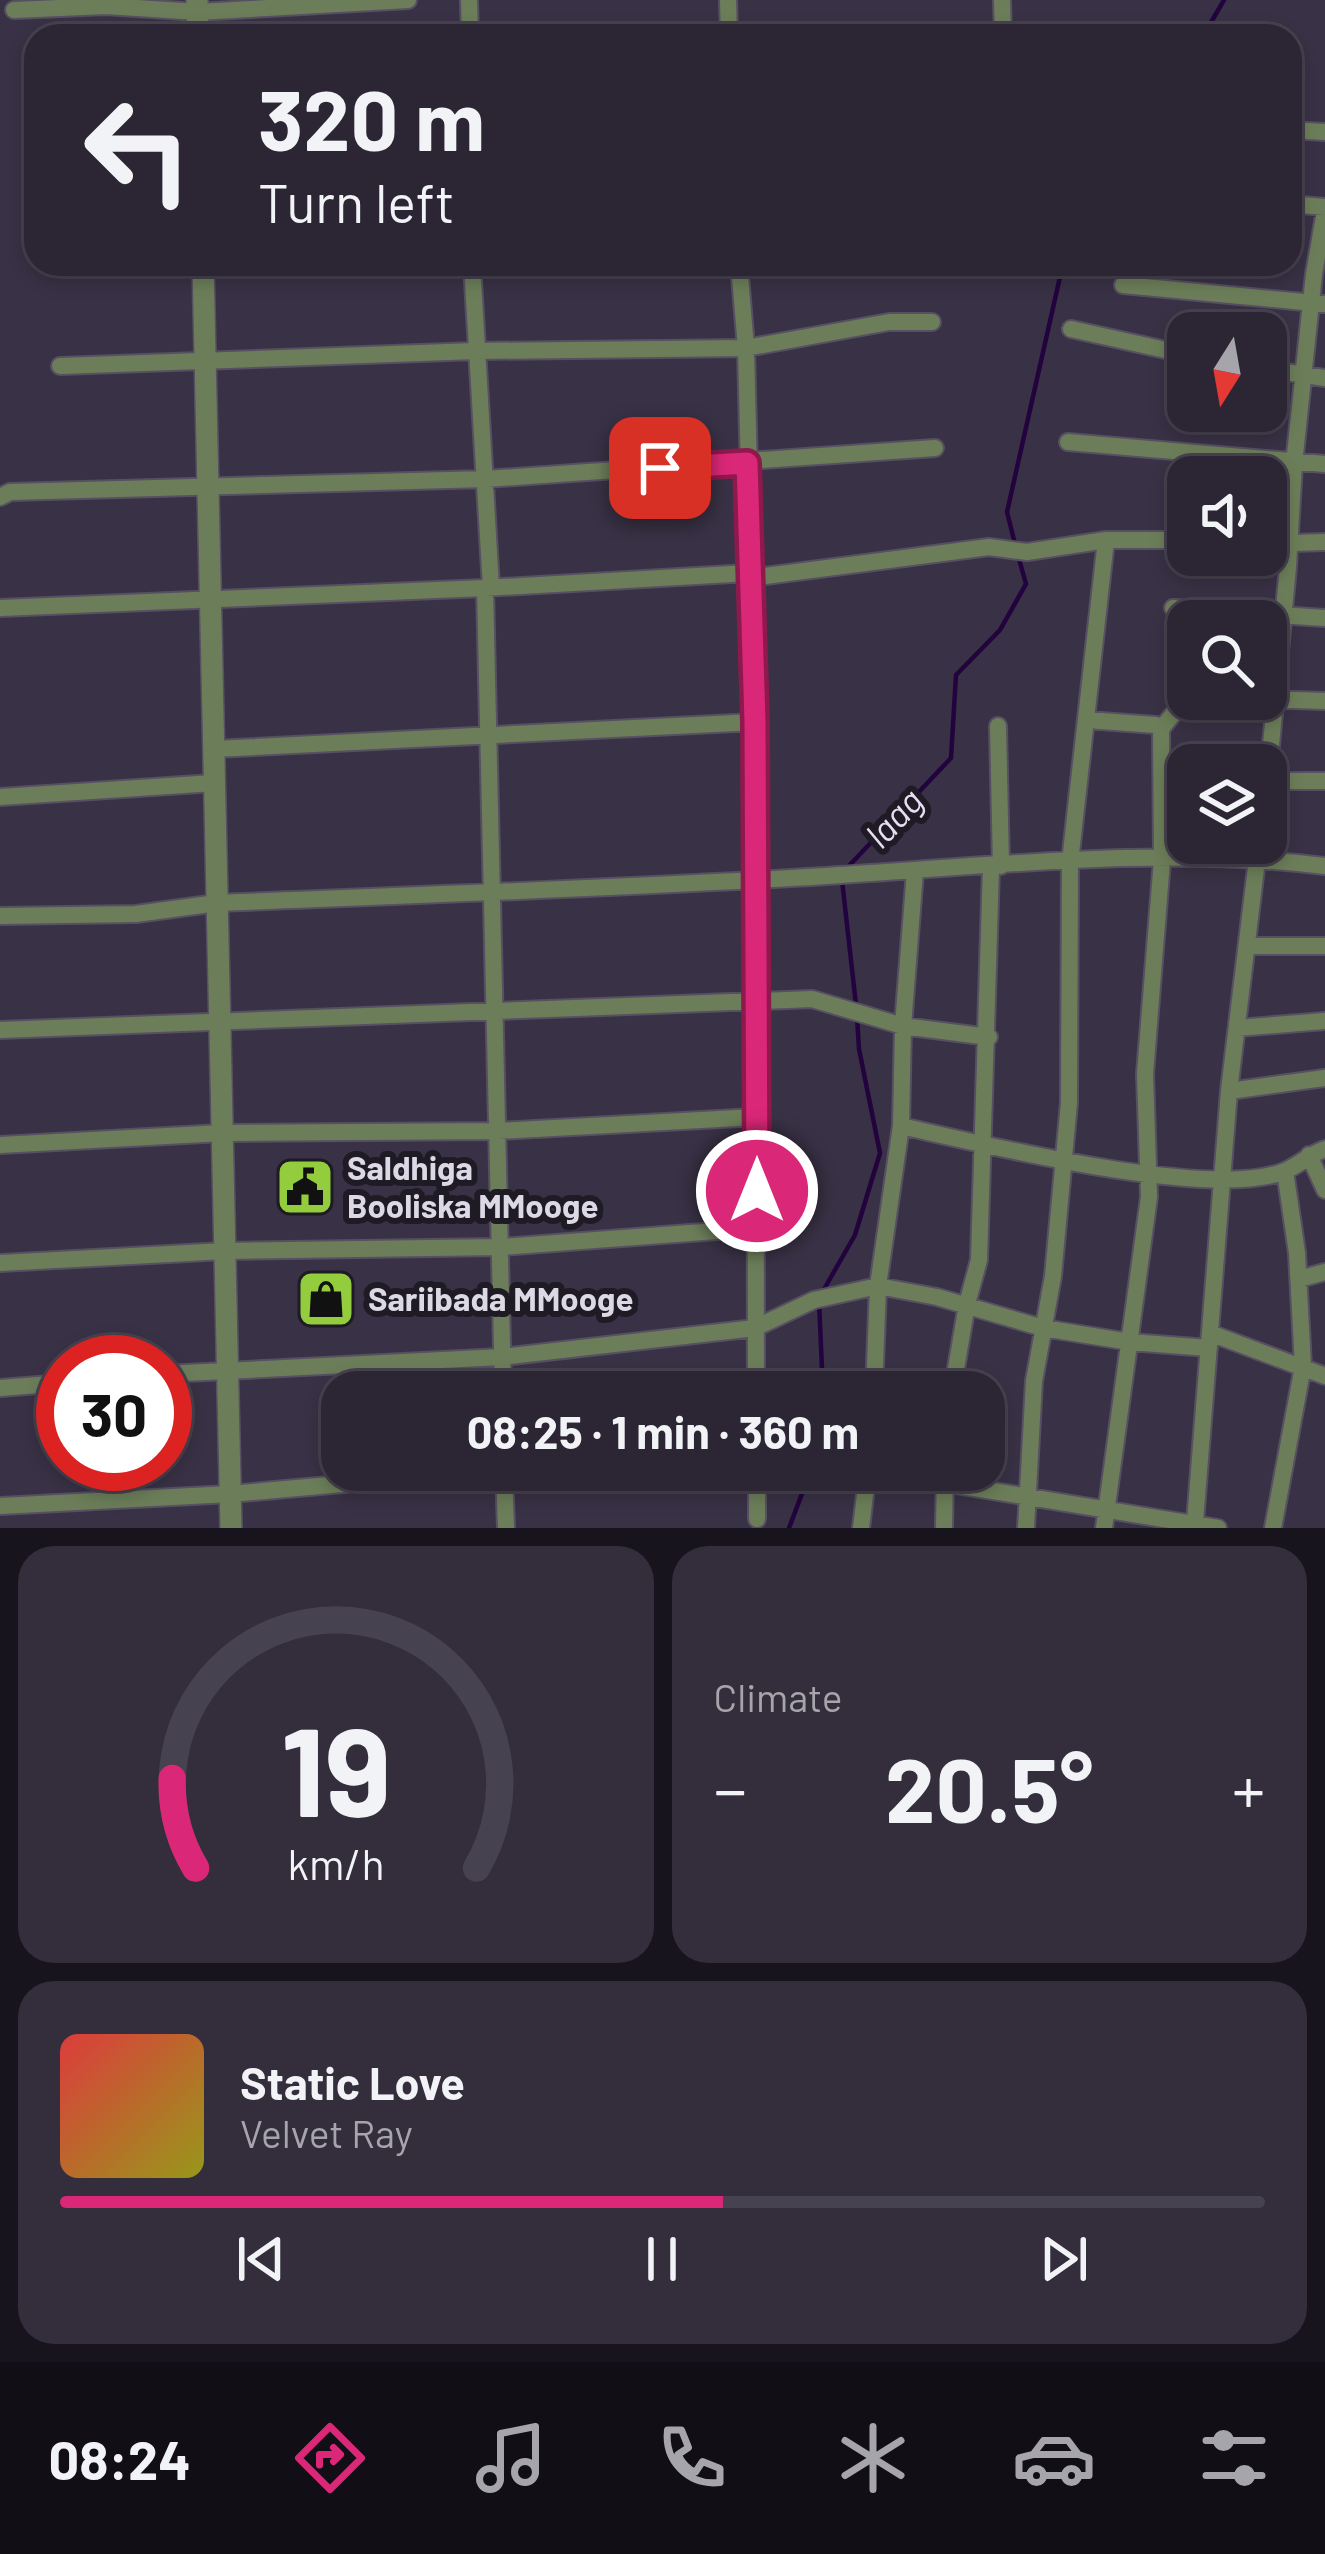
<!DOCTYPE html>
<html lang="en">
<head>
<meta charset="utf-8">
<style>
  :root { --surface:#2b2534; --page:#332d3c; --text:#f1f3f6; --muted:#a6a5ac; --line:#47424f; --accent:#db2777 }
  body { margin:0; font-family:Barlow,sans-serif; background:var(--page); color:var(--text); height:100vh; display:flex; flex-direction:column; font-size:45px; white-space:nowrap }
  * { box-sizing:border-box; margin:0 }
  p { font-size:39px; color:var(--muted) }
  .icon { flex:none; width:66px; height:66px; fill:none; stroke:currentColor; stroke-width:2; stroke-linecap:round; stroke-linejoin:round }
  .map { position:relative; height:1528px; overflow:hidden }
  .details { display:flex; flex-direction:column; gap:18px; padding:18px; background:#18141d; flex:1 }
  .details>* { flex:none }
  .guide { position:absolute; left:24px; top:24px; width:1278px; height:252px; border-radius:36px; box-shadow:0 6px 18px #0003,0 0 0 3px var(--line); background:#2b2534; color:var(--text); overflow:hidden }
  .needle { width:78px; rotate:191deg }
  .fabs { position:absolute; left:1167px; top:312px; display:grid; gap:24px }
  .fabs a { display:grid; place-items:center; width:120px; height:120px; border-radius:24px; background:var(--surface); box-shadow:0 6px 18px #0003,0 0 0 3px var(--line); font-size:60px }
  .speed { position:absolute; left:36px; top:1335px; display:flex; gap:24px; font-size:60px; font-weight:700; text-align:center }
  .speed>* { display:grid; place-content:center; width:156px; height:156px; border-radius:50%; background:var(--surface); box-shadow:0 6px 18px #0003,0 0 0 3px var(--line); line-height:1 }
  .speed .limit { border:18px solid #d22; background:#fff; color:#111 }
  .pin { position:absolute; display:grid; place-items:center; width:102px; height:102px; color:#fff; margin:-51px; border-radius:24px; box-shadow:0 6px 18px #0006 }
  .me { position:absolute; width:132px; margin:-66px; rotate:0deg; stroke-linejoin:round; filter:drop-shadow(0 0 9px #0008) }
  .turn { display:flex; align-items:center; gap:42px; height:252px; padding:0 36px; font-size:54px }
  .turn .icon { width:156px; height:156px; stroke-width:2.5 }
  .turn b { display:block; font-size:84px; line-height:102px }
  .big { font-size:90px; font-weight:700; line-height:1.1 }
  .details .widget { flex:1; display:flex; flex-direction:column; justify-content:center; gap:18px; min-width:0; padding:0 42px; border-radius:36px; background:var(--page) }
  .details .dial { align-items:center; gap:0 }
  .dial svg { height:312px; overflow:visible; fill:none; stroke:var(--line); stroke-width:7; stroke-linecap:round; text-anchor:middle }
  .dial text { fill:var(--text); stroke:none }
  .song { display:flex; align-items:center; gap:36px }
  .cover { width:144px; height:144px; border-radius:18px; background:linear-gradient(135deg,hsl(0 70% 55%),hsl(60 70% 35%)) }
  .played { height:12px; border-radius:6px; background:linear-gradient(90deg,var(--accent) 55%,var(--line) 55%) }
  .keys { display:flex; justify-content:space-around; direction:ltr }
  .heat { display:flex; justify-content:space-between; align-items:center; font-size:66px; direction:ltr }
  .details .tiles { flex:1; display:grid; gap:18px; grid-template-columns:1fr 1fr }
  .widget:last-child { grid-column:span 2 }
  .trip { position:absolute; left:321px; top:1371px; width:684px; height:120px; border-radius:36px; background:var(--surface); box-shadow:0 6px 18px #0003,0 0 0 3px var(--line); font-weight:700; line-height:120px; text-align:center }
  .menu { display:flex; height:192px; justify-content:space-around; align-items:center; background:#110f15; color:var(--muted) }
  .menu .icon { width:84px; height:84px }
  .menu .on { color:var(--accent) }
  .menu b { font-size:54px; color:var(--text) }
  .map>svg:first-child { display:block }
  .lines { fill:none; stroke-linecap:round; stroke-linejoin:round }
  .stream { stroke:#23033e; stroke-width:4.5 }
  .minor-casing { stroke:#574f62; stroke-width:20 }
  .tertiary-casing { stroke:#574f62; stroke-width:24 }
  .minor { stroke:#6c7e59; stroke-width:16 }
  .tertiary { stroke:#6c7e59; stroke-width:21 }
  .route-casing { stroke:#8e194d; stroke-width:30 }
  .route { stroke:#db2777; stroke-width:21 }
  .labels { text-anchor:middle; stroke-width:12; stroke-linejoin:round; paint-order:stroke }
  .poi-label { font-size:33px; font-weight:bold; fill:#ddd8e5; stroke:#1e1b24; text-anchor:start }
  .water-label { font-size:36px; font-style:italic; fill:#e7def5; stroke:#1e1b24 }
</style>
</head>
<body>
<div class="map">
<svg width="1325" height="1528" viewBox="0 0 1325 1528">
  <rect width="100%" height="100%" fill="#393145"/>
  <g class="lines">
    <path class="stream" d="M1203,36L1224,0
      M1016,548L1007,512L1062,268L1068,264
      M845,870L951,758L956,675L1000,630L1026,584L1019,559
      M842,880L856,1005
      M823,1291L855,1235L880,1153L859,1049L857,1017
      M819,1301L823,1392
      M789,1528L811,1470"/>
    <g class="minor-casing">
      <path id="minor" d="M469,0L470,36
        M728,0L729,36
        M1002,0L1003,36
        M14,10L106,6L198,12L408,0
        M1290,130L1325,132
        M1290,204L1325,207
        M472,264L491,587
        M739,264L746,348L755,722L756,1392
        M1123,285L1325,304
        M1071,329L1188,355
        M60,366L475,351L746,348L889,322H932
        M1266,369L1325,378
        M1068,442L1325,464
        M0,497L10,492L486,479L935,448
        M1266,544L1325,542
        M749,578L989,547L1027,552L1106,540H1188
        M485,588L503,1392
        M0,608L485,588L749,573
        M1173,608L1325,618
        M1266,699L1325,701
        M1087,720L1156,725L1161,729
        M998,726L1001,866
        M214,749L755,722
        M1268,781H1325
        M0,797L214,783
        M1266,797L1288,567L1294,464L1314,274L1325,210
        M0,916L136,914L217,903C420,895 623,888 826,876C991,866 1161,846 1325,866
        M1248,946H1325
        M1237,1028L1325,1021
        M0,1030L812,999L903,1026L989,1037
        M1229,1091L1325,1078
        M901,1126C982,1144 1212,1201 1285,1171C1299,1165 1310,1154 1325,1149
        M0,1145L222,1133L497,1131L756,1117
        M1309,1155L1325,1190
        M0,1263L225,1251L500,1247L757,1228
        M1299,1279L1325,1272
        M1210,1333L1325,1376
        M165,1374L502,1357L755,1328L814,1300L878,1286L937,1297L1043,1328L1130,1342L1209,1348
        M0,1388L63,1383
        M874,1392L878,1286L901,1126L903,1026L915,871
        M952,1392L967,1304L979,1260L991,867
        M504,1470L506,1528
        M757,1470V1519
        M888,1470L944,1483L1218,1528
        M0,1506L230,1494L498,1470
        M1195,1522L1229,1091L1259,843
        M861,1528L868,1470
        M944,1528L945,1470
        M1026,1528L1034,1381L1053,1276L1069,1103L1070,862L1106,540
        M1104,1528L1149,1197L1145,1074L1162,860L1161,729L1183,702L1251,699
        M1273,1528L1303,1366L1297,1253L1285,1171"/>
    </g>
    <g class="tertiary-casing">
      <path id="tertiary" d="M197,0L198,36
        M203,264L231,1528"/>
    </g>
    <use href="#minor" class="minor"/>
    <use href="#tertiary" class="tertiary"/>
  </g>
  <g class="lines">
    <g class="route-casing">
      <path id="route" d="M660,468L747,463L755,722L757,1191"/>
    </g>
    <use href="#route" class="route"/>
  </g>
  <defs>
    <g id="civic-square" transform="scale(3)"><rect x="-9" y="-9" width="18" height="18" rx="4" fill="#93cd3e" stroke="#1e1b24"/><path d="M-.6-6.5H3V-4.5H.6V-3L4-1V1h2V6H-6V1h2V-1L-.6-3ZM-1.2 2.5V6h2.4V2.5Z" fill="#111"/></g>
    <g id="shop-square" transform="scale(3)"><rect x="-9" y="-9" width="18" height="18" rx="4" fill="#93cd3e" stroke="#1e1b24"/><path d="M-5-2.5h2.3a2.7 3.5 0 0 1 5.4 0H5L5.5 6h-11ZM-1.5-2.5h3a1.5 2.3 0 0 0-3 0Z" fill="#111"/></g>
  </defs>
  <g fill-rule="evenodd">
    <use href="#civic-square" x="305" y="1187"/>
    <use href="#shop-square" x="326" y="1299"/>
  </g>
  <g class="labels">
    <g class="poi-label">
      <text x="347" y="1180">Saldhiga<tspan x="347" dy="38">Booliska MMooge</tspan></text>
      <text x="368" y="1311">Sariibada MMooge</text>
    </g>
    <g class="water-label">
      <text transform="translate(894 818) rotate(-47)" y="13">laag</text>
    </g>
  </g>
</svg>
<div class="fabs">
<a><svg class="needle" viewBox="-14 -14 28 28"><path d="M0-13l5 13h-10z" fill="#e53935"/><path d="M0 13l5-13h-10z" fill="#a6a5ac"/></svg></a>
<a><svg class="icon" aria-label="sound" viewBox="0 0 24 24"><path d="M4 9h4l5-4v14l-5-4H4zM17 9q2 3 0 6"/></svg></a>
<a><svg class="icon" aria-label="search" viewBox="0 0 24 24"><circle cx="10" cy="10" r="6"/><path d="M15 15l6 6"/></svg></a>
<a><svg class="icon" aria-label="layers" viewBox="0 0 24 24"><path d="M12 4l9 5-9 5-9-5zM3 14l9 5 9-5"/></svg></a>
</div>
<div class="speed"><div class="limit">30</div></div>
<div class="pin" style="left:660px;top:468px;background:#d93025"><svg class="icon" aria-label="arrive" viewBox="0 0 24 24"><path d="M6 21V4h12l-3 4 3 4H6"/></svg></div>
<svg class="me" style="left:757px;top:1191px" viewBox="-20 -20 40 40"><circle r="17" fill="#db2777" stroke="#fff" stroke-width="3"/><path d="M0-11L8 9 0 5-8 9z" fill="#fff"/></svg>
<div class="trip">08:25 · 1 min · 360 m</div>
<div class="guide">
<div class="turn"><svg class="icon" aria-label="left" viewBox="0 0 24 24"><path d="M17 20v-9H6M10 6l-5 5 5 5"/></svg><div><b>320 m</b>Turn left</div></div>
</div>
</div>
<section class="details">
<div class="tiles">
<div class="widget dial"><svg viewBox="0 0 100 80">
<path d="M14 69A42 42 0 1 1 86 69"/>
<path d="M14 69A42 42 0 0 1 8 46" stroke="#db2777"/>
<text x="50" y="56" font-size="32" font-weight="700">19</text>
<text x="50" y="72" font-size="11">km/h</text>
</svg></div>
<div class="widget"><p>Climate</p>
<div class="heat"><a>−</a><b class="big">20.5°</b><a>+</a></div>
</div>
<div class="widget">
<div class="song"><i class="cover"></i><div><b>Static Love</b><p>Velvet Ray</p></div></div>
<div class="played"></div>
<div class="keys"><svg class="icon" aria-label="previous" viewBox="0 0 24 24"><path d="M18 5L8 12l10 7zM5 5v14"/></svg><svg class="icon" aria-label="pause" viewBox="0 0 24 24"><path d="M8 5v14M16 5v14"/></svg><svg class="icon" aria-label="next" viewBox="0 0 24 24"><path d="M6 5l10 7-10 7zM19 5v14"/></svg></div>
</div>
</div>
</section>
<nav class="menu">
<b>08:24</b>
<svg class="icon on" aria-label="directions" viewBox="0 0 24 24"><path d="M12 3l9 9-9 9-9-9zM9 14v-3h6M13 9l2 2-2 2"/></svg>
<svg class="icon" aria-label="music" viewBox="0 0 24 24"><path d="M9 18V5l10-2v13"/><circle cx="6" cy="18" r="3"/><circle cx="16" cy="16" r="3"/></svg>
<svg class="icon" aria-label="phone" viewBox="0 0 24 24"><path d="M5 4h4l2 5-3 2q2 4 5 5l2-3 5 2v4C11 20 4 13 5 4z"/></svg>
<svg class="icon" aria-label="climate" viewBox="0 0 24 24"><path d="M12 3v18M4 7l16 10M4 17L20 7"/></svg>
<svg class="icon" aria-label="car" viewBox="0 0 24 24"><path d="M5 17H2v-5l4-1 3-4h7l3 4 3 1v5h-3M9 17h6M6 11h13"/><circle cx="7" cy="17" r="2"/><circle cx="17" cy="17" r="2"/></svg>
<svg class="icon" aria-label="filters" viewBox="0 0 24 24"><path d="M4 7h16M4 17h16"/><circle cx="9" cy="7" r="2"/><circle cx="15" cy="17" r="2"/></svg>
</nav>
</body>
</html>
